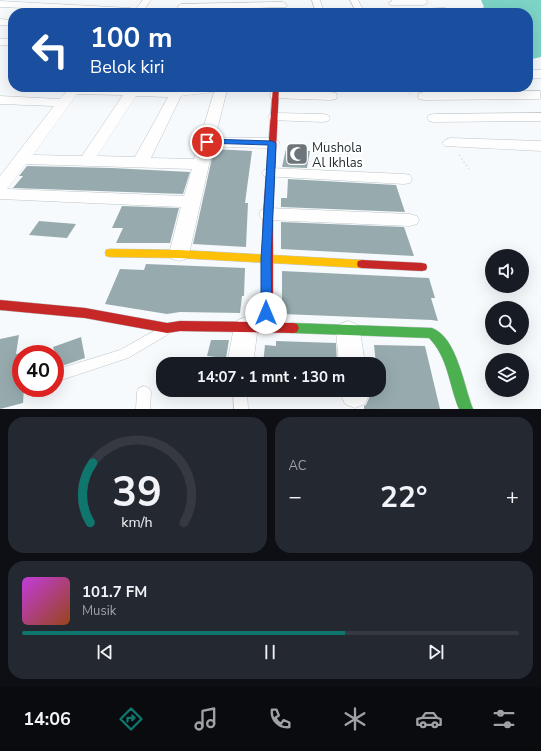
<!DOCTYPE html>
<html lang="id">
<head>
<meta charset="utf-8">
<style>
  :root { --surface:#171b24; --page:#242831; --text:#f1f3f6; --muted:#9ea1a6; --line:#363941; --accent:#0f766e }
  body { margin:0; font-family:"Nunito Sans",sans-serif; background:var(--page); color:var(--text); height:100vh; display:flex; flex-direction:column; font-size:15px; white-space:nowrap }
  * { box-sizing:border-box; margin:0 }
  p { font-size:13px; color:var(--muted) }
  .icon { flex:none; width:22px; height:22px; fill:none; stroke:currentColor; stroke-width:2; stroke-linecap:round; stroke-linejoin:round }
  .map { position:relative; height:409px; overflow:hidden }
  .details { display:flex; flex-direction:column; gap:8px; padding:8px; background:#0d0f14; flex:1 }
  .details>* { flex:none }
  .top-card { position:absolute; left:8px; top:8px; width:525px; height:84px; border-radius:16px; box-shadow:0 4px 16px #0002; background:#1a4fa0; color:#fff; overflow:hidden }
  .controls { position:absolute; left:485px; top:249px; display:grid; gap:8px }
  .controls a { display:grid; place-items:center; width:44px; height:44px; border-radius:50%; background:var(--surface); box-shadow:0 4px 16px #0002; font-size:20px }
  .speed { position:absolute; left:12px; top:345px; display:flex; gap:8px; font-size:20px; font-weight:700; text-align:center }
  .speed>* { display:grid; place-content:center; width:52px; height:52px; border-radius:50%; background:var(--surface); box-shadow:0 4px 16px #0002; line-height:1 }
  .speed .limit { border:6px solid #d22; background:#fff; color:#111 }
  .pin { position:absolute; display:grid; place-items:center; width:34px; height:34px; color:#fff; margin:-17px; border:2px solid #fff; border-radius:50%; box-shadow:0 1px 4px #0007 }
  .me { position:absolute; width:44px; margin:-22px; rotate:0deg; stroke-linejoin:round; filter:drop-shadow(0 0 3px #0008) }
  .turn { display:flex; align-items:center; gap:14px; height:84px; padding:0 16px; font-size:18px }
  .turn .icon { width:52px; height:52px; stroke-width:2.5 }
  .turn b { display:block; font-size:28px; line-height:34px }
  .big { font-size:30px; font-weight:700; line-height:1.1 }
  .details .widget { flex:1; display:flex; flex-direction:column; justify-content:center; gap:6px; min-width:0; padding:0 14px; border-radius:16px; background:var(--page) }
  .details .dial { align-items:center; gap:0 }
  .dial svg { height:104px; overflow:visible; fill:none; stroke:var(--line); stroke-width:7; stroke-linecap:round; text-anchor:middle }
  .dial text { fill:var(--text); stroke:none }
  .song { display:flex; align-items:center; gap:12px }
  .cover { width:48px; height:48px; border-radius:6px; background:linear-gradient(135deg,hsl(290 70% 55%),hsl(20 70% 35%)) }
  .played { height:4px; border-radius:2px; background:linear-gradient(90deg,var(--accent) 65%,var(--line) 65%) }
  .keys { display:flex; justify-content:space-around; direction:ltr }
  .heat { display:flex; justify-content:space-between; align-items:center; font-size:22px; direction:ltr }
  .details .tiles { flex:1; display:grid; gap:8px; grid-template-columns:1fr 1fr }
  .widget:last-child { grid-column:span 2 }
  .trip { position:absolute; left:156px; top:357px; width:230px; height:40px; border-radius:16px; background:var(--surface); box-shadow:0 4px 16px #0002; font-weight:700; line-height:40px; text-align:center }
  .dock { display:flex; height:64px; justify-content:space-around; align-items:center; background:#090b0e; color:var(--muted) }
  .dock .icon { width:28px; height:28px }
  .dock .on { color:var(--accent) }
  .dock b { font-size:18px; color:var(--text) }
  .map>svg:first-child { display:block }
  .water { fill:#7dd4c6 }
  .building { fill:#97abaf }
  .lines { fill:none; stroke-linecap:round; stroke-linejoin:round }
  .lane-casing { stroke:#bec5c9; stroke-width:1 }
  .street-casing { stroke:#bec5c9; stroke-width:1 }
  .fast-casing { stroke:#bec5c9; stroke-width:1 }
  .slow-casing { stroke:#bec5c9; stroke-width:1 }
  .jam-casing { stroke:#bec5c9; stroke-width:1 }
  .path-far1 { stroke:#e1e2e2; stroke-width:1.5; stroke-dasharray:1 1.5; stroke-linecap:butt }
  .path { stroke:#e1e2e2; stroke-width:2; stroke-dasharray:1.5 2.5; stroke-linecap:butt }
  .lane { fill:#fefeff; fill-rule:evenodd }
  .street { fill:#fefeff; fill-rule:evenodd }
  .fast { fill:#4caf50; fill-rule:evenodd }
  .slow { fill:#ffc107; fill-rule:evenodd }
  .jam { fill:#c62828; fill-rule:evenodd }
  .route { fill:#1a73e8; stroke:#114b97 }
  .labels { text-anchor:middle; stroke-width:4; stroke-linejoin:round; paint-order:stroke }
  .poi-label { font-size:13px; fill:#242e34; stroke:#fff; text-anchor:start }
</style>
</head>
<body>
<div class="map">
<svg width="541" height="409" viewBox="0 0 541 409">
  <rect width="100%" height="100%" fill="#f7fafc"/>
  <path class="water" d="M481,0H541V57L528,60V13H455L479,10L484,7Z"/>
  <path class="building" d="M214,149L252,151L245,203H248L246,247L193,244Z
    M286,149L310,151L307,168L282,167Z
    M27,166L112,168L190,172L183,194L13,188L23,176H19Z
    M288,179L396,185L405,212L281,207V198H287Z
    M122,206L179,208L170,243H116L123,228H112Z
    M39,221L76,224L67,238L29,235Z
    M281,222L404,227L414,256L281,249Z
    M146,264L245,268L244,296H242L240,313L180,312L167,314L105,304L120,269L144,270Z
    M282,271L429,278L435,298H431L438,321L432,320L282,314Z
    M19,335L16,354L21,353V388H24L23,403L0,409V339Z
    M81,337L85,358L56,368L55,354L53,347Z
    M211,340H229L226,358L207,356Z
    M276,341L336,343L337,364H263L265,345L276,346Z
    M374,345L425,346L440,409H364V406L366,405L370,396V390H379V364H376Z"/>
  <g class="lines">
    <g class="lane-casing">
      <path id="lane" d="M163,326L167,327L169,331L167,335L128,358L55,382V370L120,350Z
        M144,386L149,388L151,392L150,409H136L137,392L139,388Z
        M233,390H247L248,409H234Z"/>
    </g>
    <g class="street-casing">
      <path id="street" d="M143,0H151L142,13L0,7V1L130,8L134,11Z
        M312,0H320L324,13H316Z
        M350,0H358L365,13H357Z
        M393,0H426L428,2L424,5H390L389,3Z
        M283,2L287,5L286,7L181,10L177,7L181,4Z
        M445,8L448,9L449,11L448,13H403L407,10Z
        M0,19L13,20V26L0,25Z
        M0,39H13V45H0Z
        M528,70H541V78H528Z
        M70,87L176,89L194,87H231L227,90L215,138H272L277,140L280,143L277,146L272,148L213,147L189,254L186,259L179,261L172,259L169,254L181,207L0,199V176L54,106L0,104V96L60,99ZM214,92L194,159L151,158L181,96ZM77,94L123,95L82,156L33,155ZM136,96L168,97L135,157L97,156ZM26,164L192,169L184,196L7,189Z
        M276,91L331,92L336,93L337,96L336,99L331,100L271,98L270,95L271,92Z
        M540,91V99L424,100L419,99L418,96L419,93L424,92Z
        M275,113L323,114L328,115L330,118L328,121L323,122L270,120L268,117L270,114Z
        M541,113V121L434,122L429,121L427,118L429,115L434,114Z
        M450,138L541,141V151L445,146L442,143L445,140Z
        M270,168L404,174L410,175L412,179L410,183L404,184L264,176L262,173L264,170Z
        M268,208L410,214L417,216L419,220L417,224L410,226L268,220L261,218L259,214L261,210Z
        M246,317L254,320L258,327L253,364H227L234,327L238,320Z
        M348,321L356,324L360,331L365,364H339L336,331L340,324Z
        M342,390H368L369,395L365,404L355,408L345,404L341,395Z"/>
    </g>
    <g class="fast-casing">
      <path id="fast" d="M293,323L432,328C457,337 464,387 473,409H459C449,385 448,357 429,338L293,333L289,332L287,328L289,324Z"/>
    </g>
    <g class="slow-casing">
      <path id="slow" d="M110,249L179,250L362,260L366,261L367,264L366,267L362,268L179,258L110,257L106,256L105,253L106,250Z"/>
    </g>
    <g class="jam-casing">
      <path id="jam" d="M273,87H279L273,214V323H293L297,324L299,328L297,332L293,333L180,331L167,333L85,318L0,310V300L85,308L167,323L180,321L261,322L263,214Z
        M362,260L422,263L426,264L427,267L426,270L422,271L362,268L358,267L357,264L358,261Z"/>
    </g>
    <path class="path-far1" d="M405,87L410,94"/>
    <path class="path" d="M459,155L469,169"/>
    <use href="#lane" class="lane"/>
    <use href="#street" class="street"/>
    <use href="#fast" class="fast"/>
    <use href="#slow" class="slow"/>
    <use href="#jam" class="jam"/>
  </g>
  <path class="route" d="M207,139L272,141L276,143L271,259L272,313L271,317L266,318L262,317L261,313V259L268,145L205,143V140Z"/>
  <defs>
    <g id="mosque-square" transform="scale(1.15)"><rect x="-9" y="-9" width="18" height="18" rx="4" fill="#6e757a" stroke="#fff"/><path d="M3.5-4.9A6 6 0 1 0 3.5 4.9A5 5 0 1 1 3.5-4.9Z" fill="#fff"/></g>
  </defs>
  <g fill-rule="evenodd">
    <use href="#mosque-square" x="297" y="154"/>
  </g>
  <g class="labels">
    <g class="poi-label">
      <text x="312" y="152">Mushola<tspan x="312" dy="15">Al Ikhlas</tspan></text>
    </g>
  </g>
</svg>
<div class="controls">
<a><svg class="icon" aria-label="sound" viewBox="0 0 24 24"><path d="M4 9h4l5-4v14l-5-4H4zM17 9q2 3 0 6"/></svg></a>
<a><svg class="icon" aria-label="search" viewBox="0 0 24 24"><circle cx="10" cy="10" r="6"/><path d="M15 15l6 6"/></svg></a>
<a><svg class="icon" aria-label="layers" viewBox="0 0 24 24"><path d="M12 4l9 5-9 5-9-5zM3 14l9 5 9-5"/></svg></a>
</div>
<div class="speed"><div class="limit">40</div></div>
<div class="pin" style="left:207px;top:142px;background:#d93025"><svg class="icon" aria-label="arrive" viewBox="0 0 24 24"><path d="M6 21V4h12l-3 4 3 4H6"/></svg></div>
<svg class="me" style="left:266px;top:313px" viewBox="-20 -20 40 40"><circle r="19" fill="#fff"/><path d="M0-13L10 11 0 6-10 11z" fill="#1a73e8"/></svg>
<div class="trip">14:07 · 1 mnt · 130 m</div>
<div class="top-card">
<div class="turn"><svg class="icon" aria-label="left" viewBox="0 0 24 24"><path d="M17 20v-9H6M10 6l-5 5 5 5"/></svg><div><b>100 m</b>Belok kiri</div></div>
</div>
</div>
<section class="details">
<div class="tiles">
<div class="widget dial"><svg viewBox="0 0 100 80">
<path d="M14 69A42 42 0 1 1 86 69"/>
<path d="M14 69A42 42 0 0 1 16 23" stroke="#0f766e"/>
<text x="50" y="56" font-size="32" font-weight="700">39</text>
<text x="50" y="72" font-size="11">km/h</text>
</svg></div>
<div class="widget"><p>AC</p>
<div class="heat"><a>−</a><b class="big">22°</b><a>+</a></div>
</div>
<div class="widget">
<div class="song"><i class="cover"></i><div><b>101.7 FM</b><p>Musik</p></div></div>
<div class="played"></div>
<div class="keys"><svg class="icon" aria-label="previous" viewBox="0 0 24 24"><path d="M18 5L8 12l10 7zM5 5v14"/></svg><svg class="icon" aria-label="pause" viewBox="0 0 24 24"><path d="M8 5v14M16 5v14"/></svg><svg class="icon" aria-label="next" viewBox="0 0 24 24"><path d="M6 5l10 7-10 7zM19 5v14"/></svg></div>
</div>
</div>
</section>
<nav class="dock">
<b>14:06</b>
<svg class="icon on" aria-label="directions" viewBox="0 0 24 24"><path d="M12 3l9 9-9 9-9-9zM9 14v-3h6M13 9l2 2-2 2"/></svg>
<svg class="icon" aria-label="music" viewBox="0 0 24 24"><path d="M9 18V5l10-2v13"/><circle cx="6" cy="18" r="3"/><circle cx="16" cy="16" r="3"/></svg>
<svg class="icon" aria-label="phone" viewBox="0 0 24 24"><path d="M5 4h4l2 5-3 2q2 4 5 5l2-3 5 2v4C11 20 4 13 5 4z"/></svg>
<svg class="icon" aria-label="climate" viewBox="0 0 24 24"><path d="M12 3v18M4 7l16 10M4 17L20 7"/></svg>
<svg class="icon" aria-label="car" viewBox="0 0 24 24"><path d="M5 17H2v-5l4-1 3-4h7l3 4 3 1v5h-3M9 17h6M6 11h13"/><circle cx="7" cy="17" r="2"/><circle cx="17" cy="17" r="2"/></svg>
<svg class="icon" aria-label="filters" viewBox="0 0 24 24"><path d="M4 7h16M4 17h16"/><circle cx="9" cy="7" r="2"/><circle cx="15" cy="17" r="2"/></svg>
</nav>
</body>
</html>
